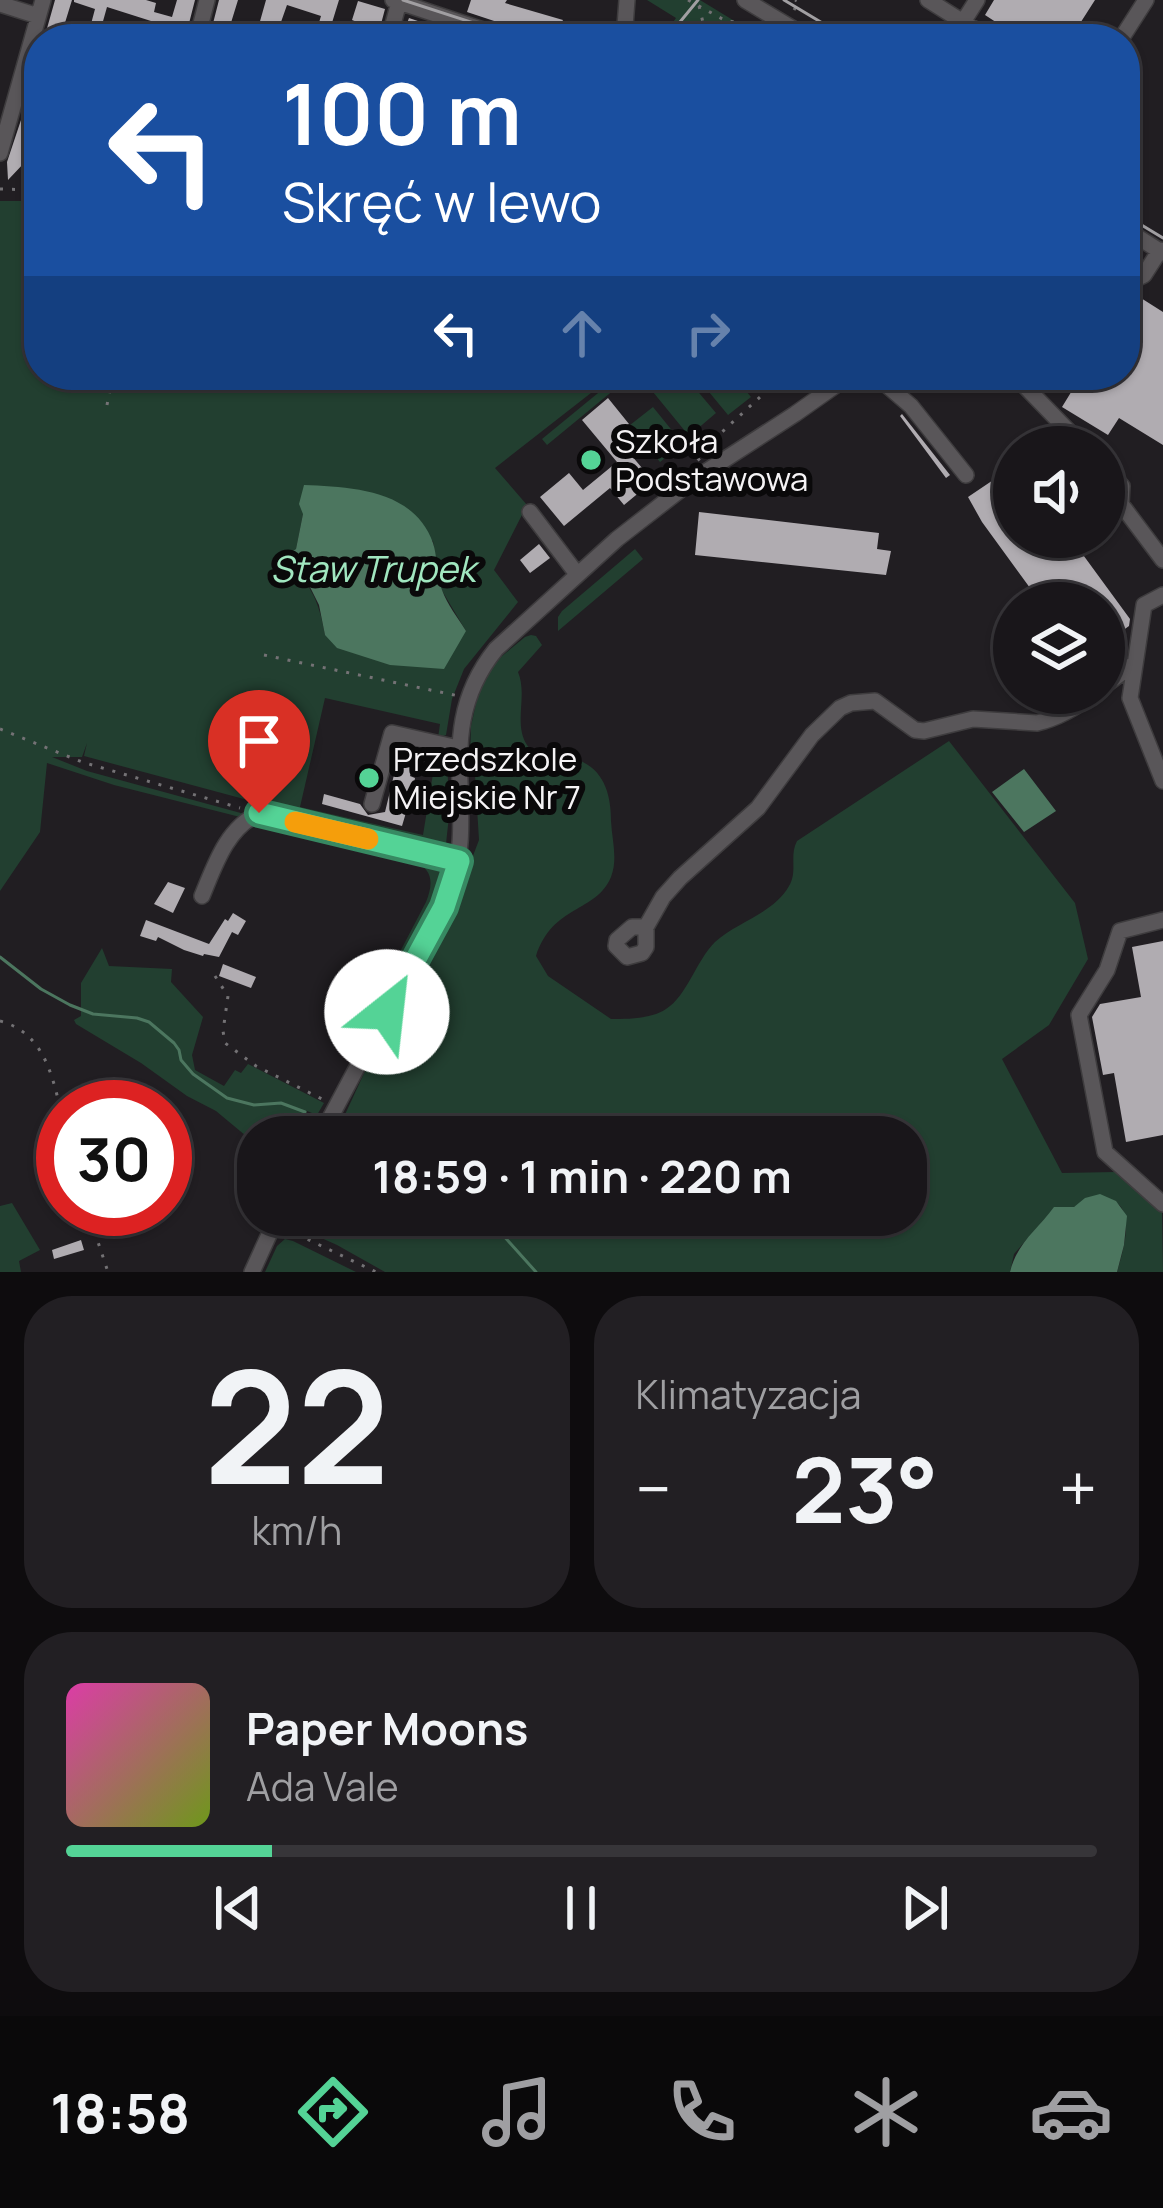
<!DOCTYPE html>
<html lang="pl">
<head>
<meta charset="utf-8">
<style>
  :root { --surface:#19161a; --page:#221f23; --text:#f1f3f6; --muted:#9f9fa2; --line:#373539; --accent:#54d396 }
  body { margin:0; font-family:Manrope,sans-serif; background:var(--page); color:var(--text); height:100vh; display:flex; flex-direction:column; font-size:45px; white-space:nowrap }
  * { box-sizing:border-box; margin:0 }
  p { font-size:39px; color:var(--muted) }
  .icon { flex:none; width:66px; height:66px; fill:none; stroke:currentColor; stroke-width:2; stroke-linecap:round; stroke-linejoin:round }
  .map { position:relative; height:1272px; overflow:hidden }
  .drawer { display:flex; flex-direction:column; gap:24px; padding:24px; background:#0e0c0e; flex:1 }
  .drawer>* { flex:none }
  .banner { position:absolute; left:24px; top:24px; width:1116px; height:366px; border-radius:48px; box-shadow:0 3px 9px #0004,0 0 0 3px var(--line); background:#1a4fa0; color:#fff; overflow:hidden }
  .fabs { position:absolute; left:993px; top:426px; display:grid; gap:24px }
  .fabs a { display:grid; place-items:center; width:132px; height:132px; border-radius:50%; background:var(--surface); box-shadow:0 3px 9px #0004,0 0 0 3px var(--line); font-size:60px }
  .speed { position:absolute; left:36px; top:1080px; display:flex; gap:24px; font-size:60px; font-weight:700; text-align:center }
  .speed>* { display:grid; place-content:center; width:156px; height:156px; border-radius:50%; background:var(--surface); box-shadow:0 3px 9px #0004,0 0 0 3px var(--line); line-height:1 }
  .speed .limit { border:18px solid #d22; background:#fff; color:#111 }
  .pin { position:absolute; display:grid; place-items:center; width:102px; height:102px; color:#fff; margin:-123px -51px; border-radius:50% 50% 50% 0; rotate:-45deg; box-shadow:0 0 12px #0007 }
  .pin .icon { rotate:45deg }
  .me { position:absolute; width:132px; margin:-66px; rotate:29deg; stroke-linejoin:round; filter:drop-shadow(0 0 9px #0008) }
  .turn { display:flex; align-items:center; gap:42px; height:252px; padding:0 60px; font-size:54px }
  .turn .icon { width:156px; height:156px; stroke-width:2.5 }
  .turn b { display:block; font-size:84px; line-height:102px }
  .lanes { display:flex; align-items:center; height:114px; padding:0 60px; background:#0003; justify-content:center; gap:60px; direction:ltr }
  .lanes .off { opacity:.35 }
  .big { font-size:90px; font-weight:700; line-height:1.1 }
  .drawer .tile { flex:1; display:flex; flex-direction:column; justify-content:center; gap:18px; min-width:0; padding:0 42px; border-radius:48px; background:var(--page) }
  .drawer .dial { align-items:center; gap:0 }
  .dial b { font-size:156px; line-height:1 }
  .song { display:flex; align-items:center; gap:36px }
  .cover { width:144px; height:144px; border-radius:18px; background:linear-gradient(135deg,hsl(320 70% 55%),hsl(80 70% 35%)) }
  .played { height:12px; border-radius:6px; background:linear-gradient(90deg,var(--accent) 20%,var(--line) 20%) }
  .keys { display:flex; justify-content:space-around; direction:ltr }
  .heat { display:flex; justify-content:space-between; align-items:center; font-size:66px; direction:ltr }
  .drawer .tiles { flex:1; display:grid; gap:24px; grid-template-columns:1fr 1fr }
  .tile:last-child { grid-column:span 2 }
  .trip { position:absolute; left:237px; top:1116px; width:690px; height:120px; border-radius:48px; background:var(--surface); box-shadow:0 3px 9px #0004,0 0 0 3px var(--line); font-weight:700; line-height:120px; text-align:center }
  .dock { display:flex; height:192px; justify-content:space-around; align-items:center; background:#0a090a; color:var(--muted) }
  .dock .icon { width:84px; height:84px }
  .dock .on { color:var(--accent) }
  .dock b { font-size:54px; color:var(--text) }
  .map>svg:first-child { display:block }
  .green { fill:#223f30; fill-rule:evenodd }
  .water { fill:#4c765f }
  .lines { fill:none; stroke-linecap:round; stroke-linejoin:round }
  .stream { stroke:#4c765f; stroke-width:3 }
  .building { fill:#b0acb1 }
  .minor-casing { stroke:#3e3c3e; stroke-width:18 }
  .path { stroke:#747275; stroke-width:3; stroke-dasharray:3 9; stroke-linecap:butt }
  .minor { stroke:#595659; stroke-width:15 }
  .tram { stroke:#a19fa2; stroke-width:3 }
  .route-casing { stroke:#378962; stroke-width:30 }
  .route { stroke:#54d396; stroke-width:21 }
  .slow { stroke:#f59e0b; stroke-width:21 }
  .poi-dot { fill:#54d396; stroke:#0a090a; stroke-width:4.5 }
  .labels { text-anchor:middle; stroke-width:12; stroke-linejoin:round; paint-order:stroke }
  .poi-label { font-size:33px; fill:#f5f3f5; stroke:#0a090a; text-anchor:start }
  .water-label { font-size:36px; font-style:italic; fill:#a1e7c0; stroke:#0a090a }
</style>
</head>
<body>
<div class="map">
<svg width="1163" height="1272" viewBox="0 0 1163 1272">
  <rect width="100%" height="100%" fill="#211e22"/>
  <path class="green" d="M647,0H700L764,39H661L676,18Z
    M0,201H39V375H614L495,468L527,505L494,570L518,602L464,669L452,699L446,735L438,738L440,724L325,698L300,807L423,835L437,749L447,751L449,816L445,853L84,756L87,743L82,757H52L87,771L248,815L244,818L114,785L47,763L40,832L0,891ZM303,514L433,541L441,589L466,631L325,635C318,596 310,586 285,556L296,549Z
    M620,375H632L547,445L542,439Z
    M651,375H684L716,413L689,436L644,381Z
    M695,375H733L751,397L728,415Z
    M653,407L683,444L660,462L630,425Z
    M635,549L643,559L558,631V617L562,611Z
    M531,635L536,636L542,645L518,672C528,696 513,723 527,745C541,767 559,753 578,760C605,770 611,796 611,821C612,840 618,859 611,877C596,913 553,904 536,956L548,976L611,1019C628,1019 651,1019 666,1009C687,996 696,961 715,942C738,921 773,914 789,886C798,871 789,856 797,841L949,741L1075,903L1088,959L1049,1025L1002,1059L1062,1173L1115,1172L1162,1211L1163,1272H1117C1126,1242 1140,1192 1091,1198C1085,1199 1080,1204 1074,1207C1070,1209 1059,1208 1054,1208L1014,1254L1010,1272H385L337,1245L290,1224L287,1215H906V1137H347L342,1121L378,1043L456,900L479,840L475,775L470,759L471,726L477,699L488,672L502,656L525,637Z
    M254,819L440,863L445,868L428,915L349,1060L345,1057L426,902C433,884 434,871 414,860Z
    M102,948L109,966L172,969L171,982L203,1017L192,1055L195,1070L224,1086L235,1070L241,1073L248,1064L324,1103L317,1115L307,1111L305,1115L314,1121L305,1137H258V1146L216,1111L187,1096L141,1063L76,1024L74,1020L81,1016V983Z
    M12,1203L40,1250L19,1261L21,1272H0V1206Z
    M285,1239L293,1241L356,1272H265L277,1246Z"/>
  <path class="water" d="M304,485C351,487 414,489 433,543C438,558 436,576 442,590C447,604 458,618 466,631L444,669L390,665L337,648L325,635L319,605L308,583L292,576L285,556L296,549L303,514L299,504Z
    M1024,769L1056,811L1024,832L992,792Z
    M1100,1194L1116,1201L1127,1216L1124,1245L1117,1272H1010C1017,1243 1037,1230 1054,1207H1074L1085,1198Z"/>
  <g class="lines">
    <path class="stream" d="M0,957L41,989L70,1005L93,1014L137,1018L149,1022L174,1043L179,1050L181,1060L193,1074L227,1098L254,1105L281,1103L305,1112
      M345,1132L352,1137
      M485,1215L536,1272"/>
  </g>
  <path class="building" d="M55,0H72L60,39H44Z
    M74,0H146L156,3L154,12L172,17L177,0H195L185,39L149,30L151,21L107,7L98,39H87L95,9L74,2Z
    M219,0H238L226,39H209Z
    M266,0H339L327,39H314L321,16L287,5L275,39H255Z
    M471,0H507L505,3L563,20L562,22L568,23L565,39H549L467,12Z
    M994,0H1095L1070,39H1022L985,15Z
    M358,1L385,9L377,39H363L367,26L352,20Z
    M409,18L468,38V39H401Z
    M24,111L39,113V121L36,120L25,162L8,180L7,162Z
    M1125,293H1133L1163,312V445L1119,418L1108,435L1062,407L1073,389L1049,375H1125Z
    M608,398L629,424L615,436L653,481L624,505L610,488L564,526L540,497L569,473L583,490L617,462L582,420Z
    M902,414L950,475L946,478L900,416Z
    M1014,466V537H1070L1130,619L1129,626L1104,644V603H1041L982,522L968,497Z
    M699,512L879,533L877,549L891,551L886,575L695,555Z
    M539,544L550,558L530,573L520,560Z
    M400,750L416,754L410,776L415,778L413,789L402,826L322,804L324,794L360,804L368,815L385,812Z
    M168,882L185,888L173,913L154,904Z
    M233,913L246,921L238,935L232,932L219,957L204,954L203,956L184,950L158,937L156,941L140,936L146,920L209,944L225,919L228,921Z
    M1163,941V1135L1126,1142L1114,1073L1103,1075L1092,1017L1100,1004L1141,997L1132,947Z
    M223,964L256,977L251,988L219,976Z
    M81,1240L84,1250L54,1259L52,1250Z"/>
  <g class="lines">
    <g class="minor-casing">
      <path id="minor" d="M393,0L510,39
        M745,0L810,39
        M928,0L990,39
        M0,4L38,16
        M963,22L977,0
        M197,39L207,0
        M389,39L399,2
        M624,39L627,0
        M1121,39L1146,0
        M16,97L39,101
        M0,153L43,0
        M1125,229L1163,253
        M1125,279L1130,282L1144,275L1160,250
        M875,375L911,406L966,475
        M1014,375L1084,447
        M1104,468L1122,486L1121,504L1163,560
        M530,512L577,574
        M1163,595L1144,605L1130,698L1163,781
        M1104,686L1135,663
        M372,804L392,733L458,748
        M202,896C215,865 226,829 259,813L459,861
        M1163,920L1120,931L1107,970L1079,1015L1105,1152L1163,1204
        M646,927H632L617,940L616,946L627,957L642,953L646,947V927L663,897L680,878L758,808L812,735L840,708L851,703L875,701L915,730L924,731L973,719L1037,723C1059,718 1077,707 1095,693
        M320,1137L451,891C479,804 431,730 496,649L617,539L693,480L795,414L839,383L844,375
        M252,1272L278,1215"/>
    </g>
    <path class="path" d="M688,0L726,21L745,23L766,36V39
      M699,6L707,39
      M794,10L799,2L795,0
      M720,39L744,24
      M0,189L39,190
      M107,405L113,375
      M690,449L701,462
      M696,456L760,397L761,393L747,375
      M264,655L459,696
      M0,729L82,762L240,808
      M215,976L228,996L223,1031L225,1043L256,1066L324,1100
      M0,1021C46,1033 54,1081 63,1122
      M87,1209L108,1272
      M286,1229L376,1272"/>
    <use href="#minor" class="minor"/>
    <path class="tram" d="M403,0L523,39
      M784,0L849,39
      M666,39L698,0
      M1125,215L1163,238"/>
  </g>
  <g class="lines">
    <g class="route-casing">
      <path id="route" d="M259,813L459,861L444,907L387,1012"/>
    </g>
    <use href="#route" class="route"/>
    <path class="slow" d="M295,822L368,839"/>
  </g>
  <g class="poi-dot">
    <circle cx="591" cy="460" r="12"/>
    <circle cx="369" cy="778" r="12"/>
  </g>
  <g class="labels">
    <g class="poi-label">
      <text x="615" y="453">Szkoła<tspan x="615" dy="38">Podstawowa</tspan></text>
      <text x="393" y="771">Przedszkole<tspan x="393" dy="38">Miejskie Nr 7</tspan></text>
    </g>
    <g class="water-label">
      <text x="373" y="582">Staw Trupek</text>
    </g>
  </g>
</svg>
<div class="fabs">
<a><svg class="icon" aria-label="sound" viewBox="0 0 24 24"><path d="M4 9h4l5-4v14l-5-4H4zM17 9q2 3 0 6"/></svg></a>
<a><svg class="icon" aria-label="layers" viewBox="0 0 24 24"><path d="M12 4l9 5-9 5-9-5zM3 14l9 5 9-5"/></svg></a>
</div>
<div class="speed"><div class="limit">30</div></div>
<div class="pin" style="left:259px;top:813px;background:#d93025"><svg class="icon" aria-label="arrive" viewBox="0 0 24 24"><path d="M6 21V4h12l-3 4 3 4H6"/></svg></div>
<svg class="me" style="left:387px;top:1012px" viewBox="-20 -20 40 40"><circle r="19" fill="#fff"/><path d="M0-13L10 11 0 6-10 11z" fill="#54d396"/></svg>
<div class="trip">18:59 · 1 min · 220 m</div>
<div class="banner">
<div class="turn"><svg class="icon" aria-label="left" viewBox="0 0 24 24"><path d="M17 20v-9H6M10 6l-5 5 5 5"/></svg><div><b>100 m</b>Skręć w lewo</div></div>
<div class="lanes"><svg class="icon" aria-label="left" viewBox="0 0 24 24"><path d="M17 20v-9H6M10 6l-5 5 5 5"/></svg><svg class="icon off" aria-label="ahead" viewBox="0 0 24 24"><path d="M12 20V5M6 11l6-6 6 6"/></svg><svg class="icon off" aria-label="right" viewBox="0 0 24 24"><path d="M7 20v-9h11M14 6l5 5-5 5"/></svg></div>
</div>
</div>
<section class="drawer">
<div class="tiles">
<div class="tile dial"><b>22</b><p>km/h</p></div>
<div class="tile"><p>Klimatyzacja</p>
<div class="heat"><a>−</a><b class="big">23°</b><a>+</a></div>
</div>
<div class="tile">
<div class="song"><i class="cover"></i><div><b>Paper Moons</b><p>Ada Vale</p></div></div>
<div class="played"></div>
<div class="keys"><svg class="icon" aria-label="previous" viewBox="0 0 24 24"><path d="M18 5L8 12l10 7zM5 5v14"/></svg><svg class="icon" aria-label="pause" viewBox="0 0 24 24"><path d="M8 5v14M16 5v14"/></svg><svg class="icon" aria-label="next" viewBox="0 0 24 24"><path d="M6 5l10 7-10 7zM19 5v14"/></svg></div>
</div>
</div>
</section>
<nav class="dock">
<b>18:58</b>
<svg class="icon on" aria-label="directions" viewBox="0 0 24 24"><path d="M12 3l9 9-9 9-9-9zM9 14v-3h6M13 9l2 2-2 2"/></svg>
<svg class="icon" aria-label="music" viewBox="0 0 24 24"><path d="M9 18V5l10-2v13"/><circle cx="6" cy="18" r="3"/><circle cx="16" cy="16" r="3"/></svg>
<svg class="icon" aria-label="phone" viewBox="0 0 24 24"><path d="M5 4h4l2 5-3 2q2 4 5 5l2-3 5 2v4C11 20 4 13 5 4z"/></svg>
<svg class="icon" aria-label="climate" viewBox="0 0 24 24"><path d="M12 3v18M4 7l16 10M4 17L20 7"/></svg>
<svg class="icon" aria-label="car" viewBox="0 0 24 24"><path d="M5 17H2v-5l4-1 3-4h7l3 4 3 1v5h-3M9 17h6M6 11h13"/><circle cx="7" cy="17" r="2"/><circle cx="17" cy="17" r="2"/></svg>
</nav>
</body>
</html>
